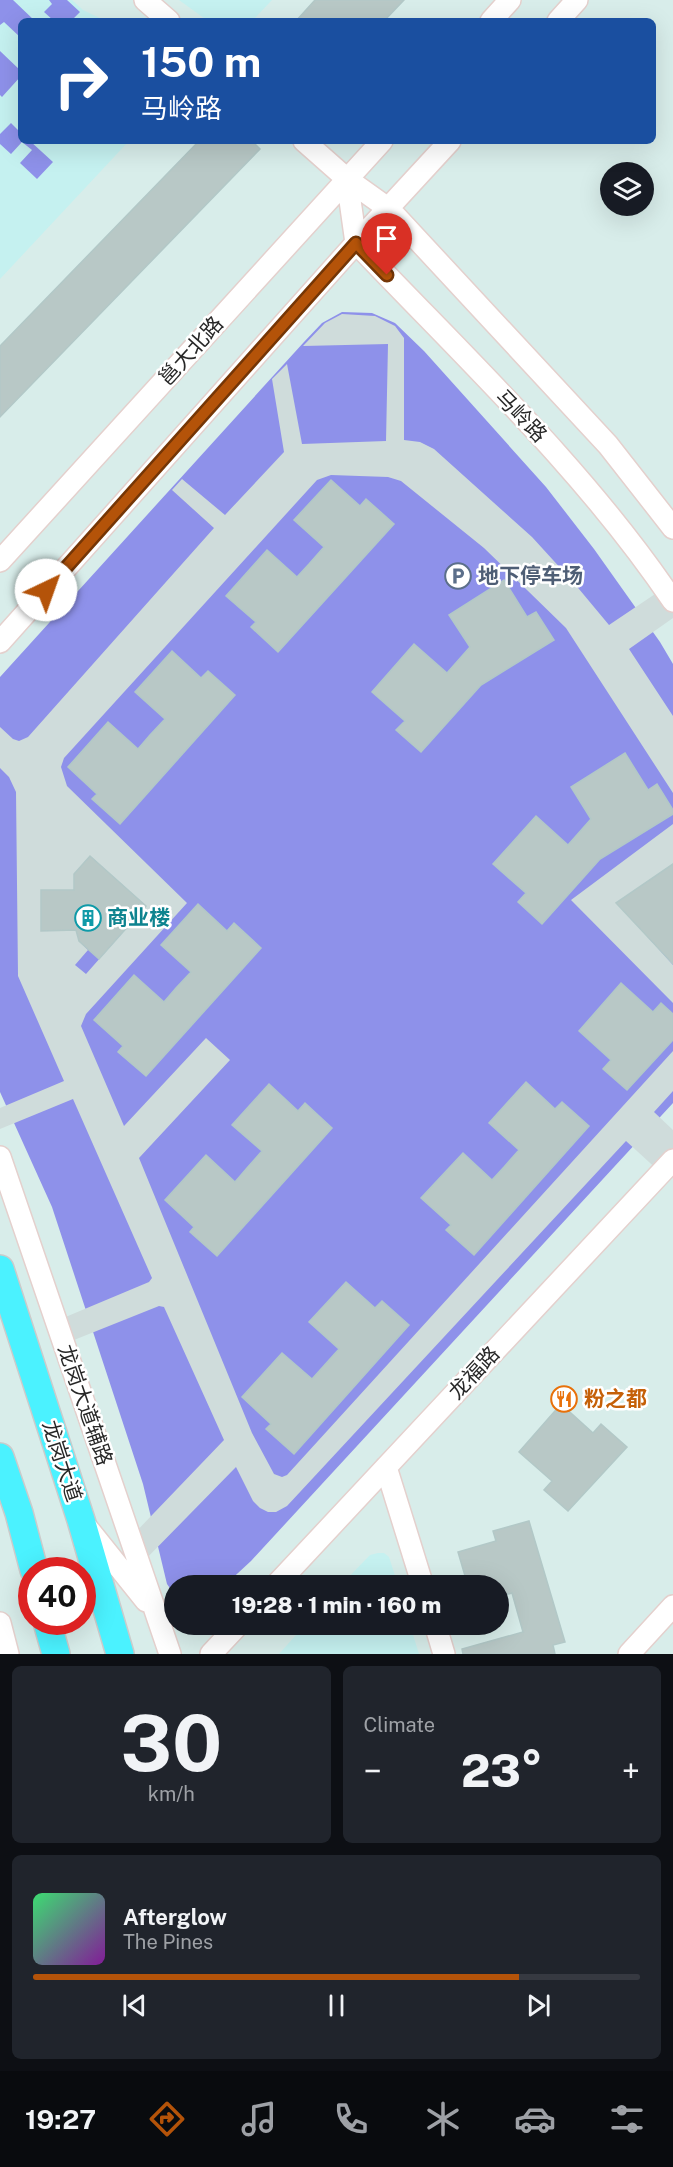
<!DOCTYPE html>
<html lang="en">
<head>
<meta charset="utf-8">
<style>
  :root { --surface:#171b24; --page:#20242c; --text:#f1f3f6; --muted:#9ea1a6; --line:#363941; --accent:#b45309 }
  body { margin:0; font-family:"Public Sans","Noto Sans SC",sans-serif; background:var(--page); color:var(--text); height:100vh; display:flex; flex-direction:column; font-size:22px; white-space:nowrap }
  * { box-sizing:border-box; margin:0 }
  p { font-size:20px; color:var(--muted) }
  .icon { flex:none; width:33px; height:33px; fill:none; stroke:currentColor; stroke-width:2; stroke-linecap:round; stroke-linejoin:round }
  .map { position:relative; height:1654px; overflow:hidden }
  .details { display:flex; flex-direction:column; gap:12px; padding:12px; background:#0d0f14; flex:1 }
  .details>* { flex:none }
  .hud { position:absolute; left:18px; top:18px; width:638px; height:126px; border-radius:9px; box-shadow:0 6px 24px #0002; background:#1a4fa0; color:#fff; overflow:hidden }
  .tools { position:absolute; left:600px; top:162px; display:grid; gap:12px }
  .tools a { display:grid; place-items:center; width:54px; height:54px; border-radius:50%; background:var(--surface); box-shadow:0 6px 24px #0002; font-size:30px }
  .speed { position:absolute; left:18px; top:1557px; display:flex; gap:12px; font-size:30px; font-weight:700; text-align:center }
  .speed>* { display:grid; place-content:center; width:78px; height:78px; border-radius:50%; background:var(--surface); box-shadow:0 6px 24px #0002; line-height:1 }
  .speed .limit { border:9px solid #d22; background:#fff; color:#111 }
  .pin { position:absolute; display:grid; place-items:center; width:51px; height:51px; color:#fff; margin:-62px -26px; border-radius:50% 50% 50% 0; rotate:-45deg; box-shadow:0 0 6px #0007 }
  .pin .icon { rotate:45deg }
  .me { position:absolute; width:66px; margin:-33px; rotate:42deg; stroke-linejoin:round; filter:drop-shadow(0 0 4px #0008) }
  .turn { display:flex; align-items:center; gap:21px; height:126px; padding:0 24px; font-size:27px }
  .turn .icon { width:78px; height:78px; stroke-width:2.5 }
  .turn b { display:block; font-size:42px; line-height:51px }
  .big { font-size:45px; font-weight:800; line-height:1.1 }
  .details .tile { flex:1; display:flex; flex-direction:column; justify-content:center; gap:9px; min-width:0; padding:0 21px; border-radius:9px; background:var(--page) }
  .details .dial { align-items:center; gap:0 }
  .dial b { font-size:78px; line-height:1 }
  .song { display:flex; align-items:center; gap:18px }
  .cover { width:72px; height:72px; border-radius:9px; background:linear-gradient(135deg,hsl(140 70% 55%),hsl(290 70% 35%)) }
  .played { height:6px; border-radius:3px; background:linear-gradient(90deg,var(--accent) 80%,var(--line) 80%) }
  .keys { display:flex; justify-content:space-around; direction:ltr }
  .heat { display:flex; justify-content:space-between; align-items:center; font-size:33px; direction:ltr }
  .details .tiles { flex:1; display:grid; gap:12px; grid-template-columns:1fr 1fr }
  .tile:last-child { grid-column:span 2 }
  .trip { position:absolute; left:164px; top:1575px; width:345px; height:60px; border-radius:30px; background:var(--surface); box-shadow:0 6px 24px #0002; font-weight:800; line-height:60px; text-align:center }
  .tabs { display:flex; height:96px; justify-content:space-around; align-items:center; background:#090b0e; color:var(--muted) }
  .tabs .icon { width:42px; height:42px }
  .tabs .current { color:var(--accent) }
  .tabs b { font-size:27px; color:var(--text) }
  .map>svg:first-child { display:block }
  .education { fill:#c5f1f0 }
  .green { fill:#8e91ea }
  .plaza { fill:#cfdcdb; fill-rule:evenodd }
  .building { fill:#b8c8c6; stroke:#b2c8c7; stroke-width:1.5 }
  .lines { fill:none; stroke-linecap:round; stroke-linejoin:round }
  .minor-casing { stroke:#e4d0cd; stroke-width:24 }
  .major-casing { stroke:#cbcbcb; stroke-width:30 }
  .minor { stroke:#fff; stroke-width:21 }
  .major { stroke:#4bf2ff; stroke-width:27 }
  .route-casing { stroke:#753606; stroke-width:15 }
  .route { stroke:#b45309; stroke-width:10 }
  .labels { text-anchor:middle; stroke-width:5; stroke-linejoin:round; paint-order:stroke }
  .street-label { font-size:21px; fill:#282828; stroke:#fff }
  .service-label { font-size:21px; font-weight:bold; fill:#4e5e75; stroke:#fff; text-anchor:start }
  .culture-label { font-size:21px; font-weight:bold; fill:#0d838f; stroke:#fff; text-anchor:start }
  .food-label { font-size:21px; font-weight:bold; fill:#c56008; stroke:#fff; text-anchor:start }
</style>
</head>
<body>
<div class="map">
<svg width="673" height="1654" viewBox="0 0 673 1654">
  <rect width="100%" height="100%" fill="#d8edea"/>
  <path class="education" d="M0,0H72L83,10L106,21H21V141H129L0,279Z
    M179,0H272L252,21H208Z
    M378,1553H384L389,1557L398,1585H341L370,1555Z
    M305,1625H410L419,1654H279Z"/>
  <path class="green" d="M0,0H13L35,21H21V38L4,22L0,25Z
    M49,0H67L80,12L71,21H54L44,12L52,4Z
    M0,51L21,71V76L2,97L0,95Z
    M11,123L21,133V141H30L53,162L37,179L20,163L32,150L22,142L11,154L0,144V134Z
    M342,312L372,313L395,323L424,351L546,487L594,549L660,642L673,664V1103L251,1561L225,1585L174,1586V1594L167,1584L143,1484L52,1207L0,1092V677L304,342L322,323Z"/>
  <path class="plaza" d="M342,314L375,316L395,326L404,338V440L420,442L434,449L513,520L532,537L574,583L609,625L664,588L673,601V618L629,649L673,716V793L566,628L484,548L401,481L388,477L331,475L317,480L64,758L61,767L67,786L187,903L86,1014L81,1026L124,1126L206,1038L230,1060L139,1158L252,1433L274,1474L282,1477L287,1475L673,1051V1091L654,1112L673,1130V1160L661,1173L626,1141L287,1506L276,1512H268L260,1508L253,1501L236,1467L140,1565L130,1538L224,1440L164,1307L159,1306L64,1344L56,1321L149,1282L152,1278L73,1099L0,1129V1108L64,1081L18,976L16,792L9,777L0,768V727L13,739L19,741L28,737L214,528L172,490L182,479L225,515L284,452L272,379L287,364L302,444L386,441L388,344L303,346L325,323ZM90,856L146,906L86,974L75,965L88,950L79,941L76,930L41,931V890H74V874Z
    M673,824V864L617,903L673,965V1003L571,900Z"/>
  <path class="building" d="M315,0H404L384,21H296Z
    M199,141H252L260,149L0,417V346Z
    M331,480L360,506L366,499L394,524L278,652L251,627L256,622L226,596L267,550L297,577L309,564L324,547L294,520Z
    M504,580L527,617L536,612L554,640L481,685L421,752L396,730L405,721L372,692L414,644L447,673L470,647L449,615Z
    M172,651L201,678L208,671L235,695L120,824L92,799L97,794L68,767L108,722L138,749L150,735L165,719L135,692Z
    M625,753L648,790L657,784L673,810V814L600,859L542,924L518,902L526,893L493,864L536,816L568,845L591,819L571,787Z
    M90,856L146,906L99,959L79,941L76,930L41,931V890H74V874Z
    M673,864V964L616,903Z
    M198,904L227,931L234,923L261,948L146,1076L118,1052L123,1046L94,1020L134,975L164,1002L176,988L191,972L161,945Z
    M621,983L653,1012L661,1003L673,1014V1040L627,1090L603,1069L611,1060L579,1031Z
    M526,1082L555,1109L562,1102L589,1126L474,1255L446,1230L451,1225L421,1198L463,1153L492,1180L504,1167L519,1150L489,1123Z
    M269,1084L298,1111L305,1103L332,1128L217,1256L190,1232L194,1227L165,1200L206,1155L235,1182L247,1168L262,1151L232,1125Z
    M346,1282L375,1308L382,1301L409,1325L294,1454L266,1429L271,1424L242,1397L282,1353L312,1379L339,1349L309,1322Z
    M561,1404L593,1433L601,1424L627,1447L568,1511L544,1490L552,1481L519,1452Z
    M529,1521L565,1642L553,1645L555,1654H463L462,1649L523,1632L512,1593L498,1597V1586H468L458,1552L496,1541L493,1531Z"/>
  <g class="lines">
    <g class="minor-casing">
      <path id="minor" d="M145,0L169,21
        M491,21L510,0
        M558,21L577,0
        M304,141L347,179L389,209L608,445L673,528
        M347,179L356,243
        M356,243C465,358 584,469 673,601
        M0,561L382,141
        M0,642L356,243L450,141
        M0,1157L170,1654
        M386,1467L423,1586
        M85,1525L146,1601
        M275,1586L673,1160
        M0,1623L8,1654
        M435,1624L444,1654
        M211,1654L239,1624
        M629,1654L673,1606"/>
    </g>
    <g class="major-casing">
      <path id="major" d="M0,1269L81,1520L120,1654
        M0,1457L19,1513L34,1570
        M47,1622L56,1654"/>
    </g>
    <use href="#minor" class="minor"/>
    <use href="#major" class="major"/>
  </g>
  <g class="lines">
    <g class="route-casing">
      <path id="route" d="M46,590L356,243L387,275"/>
    </g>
    <use href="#route" class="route"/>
  </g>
  <defs>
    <g id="parking-ring" transform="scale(1.35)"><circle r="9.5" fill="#fff" stroke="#5c6f8a" stroke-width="1.5"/><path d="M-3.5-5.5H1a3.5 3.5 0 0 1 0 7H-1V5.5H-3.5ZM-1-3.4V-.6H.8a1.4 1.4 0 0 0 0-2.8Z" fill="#5c6f8a"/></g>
    <g id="building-ring" transform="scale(1.35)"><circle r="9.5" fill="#fff" stroke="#0f9aa8" stroke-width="1.5"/><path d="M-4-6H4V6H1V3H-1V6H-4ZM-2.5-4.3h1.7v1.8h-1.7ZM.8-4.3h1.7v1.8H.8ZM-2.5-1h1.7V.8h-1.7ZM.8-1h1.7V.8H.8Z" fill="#0f9aa8"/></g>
    <g id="restaurant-ring" transform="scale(1.35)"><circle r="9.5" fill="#fff" stroke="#e8710a" stroke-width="1.5"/><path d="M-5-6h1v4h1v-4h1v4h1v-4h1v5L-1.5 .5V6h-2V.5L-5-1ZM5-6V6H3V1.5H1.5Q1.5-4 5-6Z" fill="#e8710a"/></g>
  </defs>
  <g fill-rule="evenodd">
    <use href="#parking-ring" x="458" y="576"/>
    <use href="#building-ring" x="88" y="918"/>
    <use href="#restaurant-ring" x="564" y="1399"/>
  </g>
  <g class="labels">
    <g class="street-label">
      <text transform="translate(191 351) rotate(-48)" y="7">邕大北路</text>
      <text transform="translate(521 416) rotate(46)" y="7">马岭路</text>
      <text transform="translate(474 1373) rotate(-47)" y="7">龙福路</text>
      <text transform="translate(85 1405) rotate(71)" y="7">龙岗大道辅路</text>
      <text transform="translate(62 1461) rotate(72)" y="7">龙岗大道</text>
    </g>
    <g class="service-label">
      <text x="478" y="583">地下停车场</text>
    </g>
    <g class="culture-label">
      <text x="107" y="925">商业楼</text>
    </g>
    <g class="food-label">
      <text x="584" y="1406">粉之都</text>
    </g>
  </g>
</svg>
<div class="tools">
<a><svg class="icon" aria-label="layers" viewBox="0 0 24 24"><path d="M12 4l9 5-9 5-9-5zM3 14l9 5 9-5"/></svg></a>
</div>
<div class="speed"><div class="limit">40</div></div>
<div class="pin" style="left:387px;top:275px;background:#d93025"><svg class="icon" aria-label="arrive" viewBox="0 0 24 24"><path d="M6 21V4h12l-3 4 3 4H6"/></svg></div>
<svg class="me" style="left:46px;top:590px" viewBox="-20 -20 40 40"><circle r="19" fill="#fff"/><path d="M0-13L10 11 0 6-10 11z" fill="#b45309"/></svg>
<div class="trip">19:28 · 1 min · 160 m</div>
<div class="hud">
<div class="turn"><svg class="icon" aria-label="right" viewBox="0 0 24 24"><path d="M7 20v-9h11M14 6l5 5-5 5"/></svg><div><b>150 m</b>马岭路</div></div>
</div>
</div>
<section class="details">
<div class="tiles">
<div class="tile dial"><b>30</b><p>km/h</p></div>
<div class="tile"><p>Climate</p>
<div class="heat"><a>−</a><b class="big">23°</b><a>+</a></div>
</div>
<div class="tile">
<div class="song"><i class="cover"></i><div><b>Afterglow</b><p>The Pines</p></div></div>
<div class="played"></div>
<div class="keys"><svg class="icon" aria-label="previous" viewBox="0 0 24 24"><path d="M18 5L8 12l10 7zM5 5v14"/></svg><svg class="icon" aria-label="pause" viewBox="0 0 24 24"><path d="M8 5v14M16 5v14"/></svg><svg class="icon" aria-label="next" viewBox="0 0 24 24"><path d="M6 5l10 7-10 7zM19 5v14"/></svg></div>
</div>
</div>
</section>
<nav class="tabs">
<b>19:27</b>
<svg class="icon current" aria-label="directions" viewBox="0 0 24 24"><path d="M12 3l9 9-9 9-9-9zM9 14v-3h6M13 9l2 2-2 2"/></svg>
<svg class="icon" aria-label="music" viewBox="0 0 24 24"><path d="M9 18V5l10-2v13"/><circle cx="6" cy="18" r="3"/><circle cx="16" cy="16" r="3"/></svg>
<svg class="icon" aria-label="phone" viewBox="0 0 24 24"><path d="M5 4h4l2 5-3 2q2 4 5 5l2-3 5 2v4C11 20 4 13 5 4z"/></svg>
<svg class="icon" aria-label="climate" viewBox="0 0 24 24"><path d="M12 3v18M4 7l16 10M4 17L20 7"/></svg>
<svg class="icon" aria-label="car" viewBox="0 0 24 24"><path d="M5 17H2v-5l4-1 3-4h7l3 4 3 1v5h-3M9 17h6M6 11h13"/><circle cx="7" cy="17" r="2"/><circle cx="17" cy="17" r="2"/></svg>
<svg class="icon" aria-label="filters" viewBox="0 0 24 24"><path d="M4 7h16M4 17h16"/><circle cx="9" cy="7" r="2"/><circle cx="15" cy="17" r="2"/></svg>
</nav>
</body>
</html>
